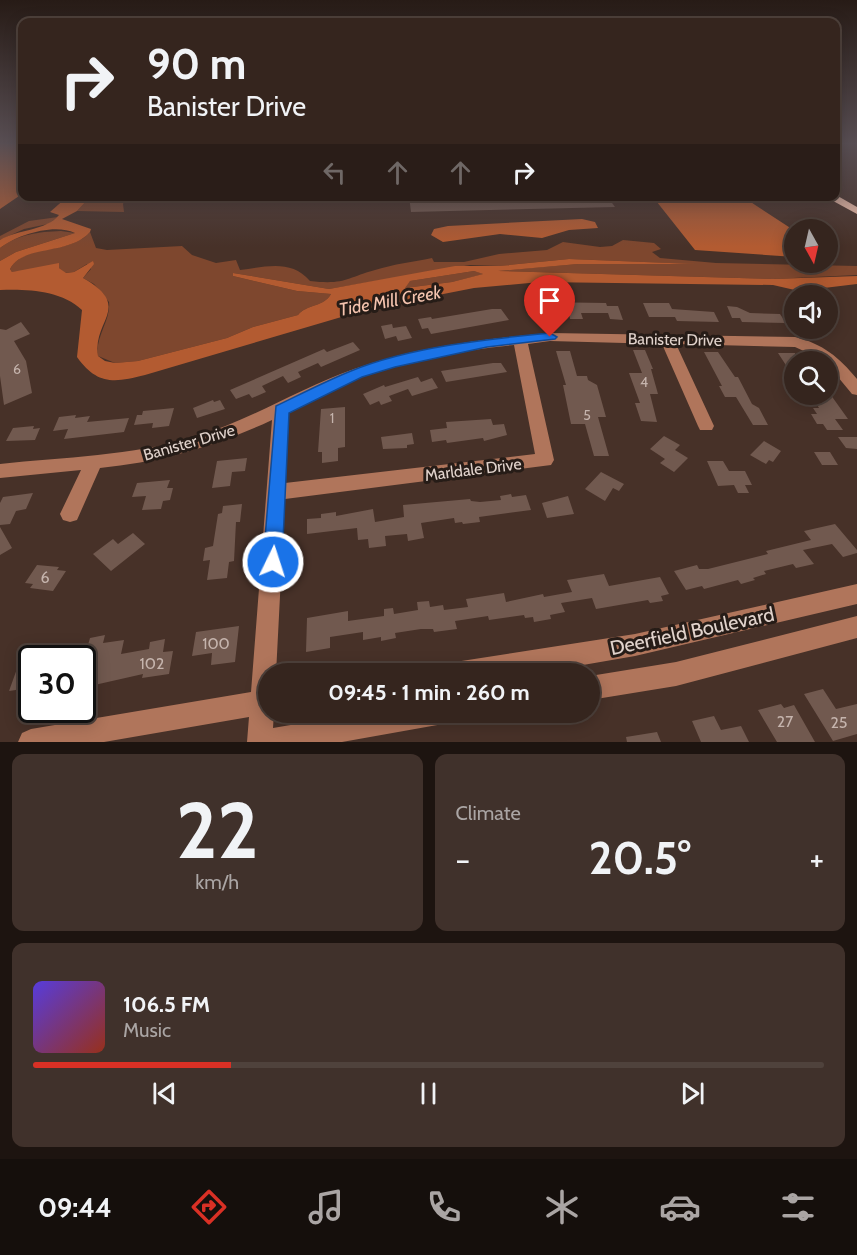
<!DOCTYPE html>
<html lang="en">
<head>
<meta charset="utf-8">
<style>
  :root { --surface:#35251e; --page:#40312b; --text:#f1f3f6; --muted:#aaa5a4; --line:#4f423c; --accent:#d93025 }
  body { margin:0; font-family:Cabin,sans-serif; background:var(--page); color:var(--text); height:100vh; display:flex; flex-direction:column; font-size:22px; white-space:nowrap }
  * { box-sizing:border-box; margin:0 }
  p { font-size:20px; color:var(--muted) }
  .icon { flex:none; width:33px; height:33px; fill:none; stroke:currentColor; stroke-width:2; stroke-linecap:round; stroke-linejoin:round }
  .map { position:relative; height:742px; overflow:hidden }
  .panel { display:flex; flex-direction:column; gap:12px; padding:12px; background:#1d1410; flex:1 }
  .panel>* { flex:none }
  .guide { position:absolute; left:18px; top:18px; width:822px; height:183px; border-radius:12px; box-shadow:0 3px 15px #0003,0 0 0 2px var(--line); background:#35251e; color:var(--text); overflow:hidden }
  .needle { width:39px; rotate:172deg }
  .tools { position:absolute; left:784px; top:219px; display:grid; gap:12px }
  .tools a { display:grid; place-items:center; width:54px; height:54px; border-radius:50%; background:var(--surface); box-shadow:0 3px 15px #0003,0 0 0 2px var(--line); font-size:30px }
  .speed { position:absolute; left:18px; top:645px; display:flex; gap:12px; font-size:30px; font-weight:700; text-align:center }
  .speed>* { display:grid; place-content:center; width:78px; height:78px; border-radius:50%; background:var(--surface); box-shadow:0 3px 15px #0003,0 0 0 2px var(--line); line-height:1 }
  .speed .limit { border:3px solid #111; border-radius:9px; background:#fff; color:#111 }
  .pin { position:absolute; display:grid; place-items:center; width:51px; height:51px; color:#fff; margin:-62px -26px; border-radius:50% 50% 50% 0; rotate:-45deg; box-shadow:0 0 6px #0007 }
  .pin .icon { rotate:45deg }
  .me { position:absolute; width:66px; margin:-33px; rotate:4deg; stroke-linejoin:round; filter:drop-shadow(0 0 4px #0008) }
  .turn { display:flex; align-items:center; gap:21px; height:126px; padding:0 30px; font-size:27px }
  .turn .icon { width:78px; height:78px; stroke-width:2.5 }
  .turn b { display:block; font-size:42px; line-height:51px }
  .lanes { display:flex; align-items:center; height:57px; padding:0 30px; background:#0003; justify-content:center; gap:30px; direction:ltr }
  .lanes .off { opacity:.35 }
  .big { font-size:45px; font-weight:700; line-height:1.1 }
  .panel .card { flex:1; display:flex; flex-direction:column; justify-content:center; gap:9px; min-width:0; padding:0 21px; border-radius:12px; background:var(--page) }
  .panel .dial { align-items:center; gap:0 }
  .dial b { font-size:78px; line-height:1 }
  .song { display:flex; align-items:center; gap:18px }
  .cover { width:72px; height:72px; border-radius:9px; background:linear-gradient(135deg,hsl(250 70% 55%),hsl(10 70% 35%)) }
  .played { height:6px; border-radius:3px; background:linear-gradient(90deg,var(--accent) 25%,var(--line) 25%) }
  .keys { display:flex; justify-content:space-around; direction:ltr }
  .heat { display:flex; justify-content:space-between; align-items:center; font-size:33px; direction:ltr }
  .panel .tiles { flex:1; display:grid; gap:12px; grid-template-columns:1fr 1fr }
  .card:last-child { grid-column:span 2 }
  .trip { position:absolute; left:258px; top:663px; width:342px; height:60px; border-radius:30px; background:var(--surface); box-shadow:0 3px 15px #0003,0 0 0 2px var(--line); font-weight:700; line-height:60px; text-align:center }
  .tabs { display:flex; height:96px; justify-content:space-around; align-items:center; background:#150f0c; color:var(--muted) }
  .tabs .icon { width:42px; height:42px }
  .tabs .active { color:var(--accent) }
  .tabs b { font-size:27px; color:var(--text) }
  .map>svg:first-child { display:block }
  .green { fill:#7e472e }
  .water { fill:#b35b31; fill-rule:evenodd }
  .building { fill:#71594f }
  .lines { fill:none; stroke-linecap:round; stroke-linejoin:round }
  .minor { fill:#b0755b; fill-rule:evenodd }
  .major { fill:#f9c8b2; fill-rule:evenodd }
  .route { fill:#1a73e8; stroke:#114b97; stroke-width:1.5 }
  .labels { text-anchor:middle; stroke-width:6; stroke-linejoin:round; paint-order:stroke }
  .number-label { font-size:14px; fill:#c5b4ad }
  .street-label { font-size:16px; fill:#e1d3cc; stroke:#261c17 }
  .near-number-label { font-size:16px; fill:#c5b4ad }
  .water-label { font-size:18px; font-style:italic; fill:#f5c4af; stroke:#261c17 }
  .near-street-label { font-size:20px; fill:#e1d3cc; stroke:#261c17 }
</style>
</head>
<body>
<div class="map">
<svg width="857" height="742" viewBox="0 0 857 742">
  <rect width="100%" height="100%" fill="#473128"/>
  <path class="green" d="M90,197H126L123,204L124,212L77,211Z
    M58,217L48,224L24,229L0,240V236L29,221Z
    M61,231L75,233L16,252L0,261V248C19,234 38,232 61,231Z
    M90,232L96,248L107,250L182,246L192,255L216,263L236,260L240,270C266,267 291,259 310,281C345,285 346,278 375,270C394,264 413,262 432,258L434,262H464L499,254L547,250L563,242L600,247L612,246L623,240L654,243L661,249L652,252L660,258L716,263L857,266V275L773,279L497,271L578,264H693L569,259L499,266L470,265L329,289L233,273V276L297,291L331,294C324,307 307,304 298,315L253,327L227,338L138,361L115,363L98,356C95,336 111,321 109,302L94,284L83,278L91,269L87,264L74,272L65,273L59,268L12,272L10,269C25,242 69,256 90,232Z
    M474,271L484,274L452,282L405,288V284L410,281Z"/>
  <path class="water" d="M0,143H22V194L0,209Z
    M67,197H90L77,211L62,219L91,229L90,232C69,256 23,244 10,269L12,272L59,263V268L66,273L74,272L93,261L94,264L83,278C134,307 92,320 98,356L105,361L115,363L138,361L227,338L253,327L298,315C307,304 324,307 331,294L297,291L233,276V273L329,289L455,266H499L569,259L695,264H578L498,271L773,279L857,276V284L799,291L773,285L540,282L474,288L372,308L145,375C114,383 97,385 77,357L82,310C61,290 27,289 0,290V261L16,252L75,233C54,223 17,235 0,248V240C18,229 46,231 59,215L50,212ZM474,271L483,274L452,282L405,288L410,281Z
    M653,197H743L795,231V257L695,250Z
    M582,219L595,222L598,228L569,230L542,238L500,234L443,242L431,235L434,229L448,226Z"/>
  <path class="building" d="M409,196H607L615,207L411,212Z
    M539,302L606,303L607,306H618L623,320L610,319L608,313H581L583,319H570L569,313H549L550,318H536L534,306H539Z
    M643,303H669L672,309L714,312L719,322L677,321L675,317H649Z
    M727,306L737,307L750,313L780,314L786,323L742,322L740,318H732Z
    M492,309H501L509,320L431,334L428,328L422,329L418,319L431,317L432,319Z
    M21,322L30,334L14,341L26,361L32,393L4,405L0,376V329L6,330Z
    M392,324L393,328L406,326L412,338L398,341L396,336L385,339L381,326Z
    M353,342L360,350L321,367L318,363L298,372L301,377L288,383L283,376L262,386L266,392L252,398L249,394L236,399L230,390L324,349L327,352Z
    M633,350H645L653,369H651L658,394H650L657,422L641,421L635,403H640L629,373H642Z
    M556,351H570L577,376H587L588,380L597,385L606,417H598L609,456H594L585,424H571L563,385H566Z
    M704,352H718L735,377H738L752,404L759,408L768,425H753L736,397H725L719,386H722Z
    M778,353H795V379Z
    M493,363H501L507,372L446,382L441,371Z
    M418,377L421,382L432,378L438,388L412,396L408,389L389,396L392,401L381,405L379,401L370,405L363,394L384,385L385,387Z
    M828,391L848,419H835L843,430H827L823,424H817L811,414H817L813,408H819L811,394H828Z
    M213,400L214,402L220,400L225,409L197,418L193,408Z
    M345,407V447L338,448V461L322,463V452H318L321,409Z
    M174,408L169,426L152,428L153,423L134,425L137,415H142L143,411Z
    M76,415L75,418L90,416L87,422L129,418L124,432L64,439L68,429L53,431L59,417Z
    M491,419L493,425L504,424L507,435L484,441L483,438L447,443L446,440L432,442L430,430L447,428L446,422Z
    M34,426L33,429L40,428L35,440L6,441L13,428Z
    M412,433L414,444L407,445V448L383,449L381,437Z
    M664,436L680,445L675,450L688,458L674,472L660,463L665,459L650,449Z
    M838,437H857V449L846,448Z
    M764,441L781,451L773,462L769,460L766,464L750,455Z
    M814,452H830L838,465H822Z
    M247,458L245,471L232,472L230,486L212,488L217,461Z
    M707,461H723L729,471H745L752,485H745L749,493H738L734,485L718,486Z
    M601,472L624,484L619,491L613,488L605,501L585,489Z
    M170,480L167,488H173L170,500L163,501L161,509L142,510L146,496L132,497L137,483Z
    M33,493L26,509L16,511L10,524L0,525V503L3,497Z
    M511,494L512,497L526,495L531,510L479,517L480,522L463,524L462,522L455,523L454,518L421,523L424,538L408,541L407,534L385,536L386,546L369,548L368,539L358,540L357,528L307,534V519L321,518V514L336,512V516L373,509L375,522L404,517L403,505L470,499L471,501L480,502L501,500L500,496Z
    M568,496L574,514L547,518L542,503Z
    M242,504L240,522H236L234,561L229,562L227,578L207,580L210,560L203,561L205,548L213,546L218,514L222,513L223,506Z
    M835,524L857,550V553L843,557L832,544L803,550L814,564L796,568L793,564L764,571L766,574L753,578L755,580L741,584L738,580L704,589L702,586L686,590L674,571L697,565L699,569H708L768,554L766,551L811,540L804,531Z
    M0,527L12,548L0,555Z
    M133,533L145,544L111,571L93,554L113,539L118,544Z
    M37,565L59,567L57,570L66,571L53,591L30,588L33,584L25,583Z
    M604,574L609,586L660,577L669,594L661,596L663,601L650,603L648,600L596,609L592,598L561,603L565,612L550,615L551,619L534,622L533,617L525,618L524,615L489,620L488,616L455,621L457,629L434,632L433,629H421L395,633L396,638L381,641V637L363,640V632L330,637V648L306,652L307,618L348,611V621L384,616V609L393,608L394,614L418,610L417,602L429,601L430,607L443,605L444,610L468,607L466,599L504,593L506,602L543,594L544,597L572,592L567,580Z
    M239,626L235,662L211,665L212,653L192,656L196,632Z
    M105,635L103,643L124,640L121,654L149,649L150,642L165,639L163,652L173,651L169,674L142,678L143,674L90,686L95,666L82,668V658H76L80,647L88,645L90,638Z
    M32,664V692L20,694L22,689L9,691L18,666Z
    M823,689L836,709L857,704V734L833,741L804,694Z
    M781,704L784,708L794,705L815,742H777L758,710Z
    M714,716L721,730L741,726L749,742H701L692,721Z
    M657,732L661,742H627L626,737Z"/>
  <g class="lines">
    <path class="minor" d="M550,333L795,337C823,344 839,357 857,379V395L852,394L828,365V362L795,347L676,344L714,426L712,430H700L698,426L662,344L550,341L528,344L554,460L551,465L285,499L276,674H268V712H274L273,728L367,712H455L452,721L443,724L342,742H247L249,717L104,742H18L22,733L31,729L251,692L272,420C217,446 160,462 100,468L77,520L70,522L63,520L60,514L81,470L0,478V464C64,457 132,456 194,437C250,421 299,388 354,369C417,347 485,339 550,333ZM514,345L535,454L285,483L289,412C314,400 339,386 365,376C412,359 464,350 514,345Z
      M857,584V604L635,656L531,674H443L447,666L455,662L635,634Z
      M857,616V638L676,686L590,700V676L676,662Z"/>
    <path class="major" d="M836,195L857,207V214L824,196Z"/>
  </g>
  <linearGradient id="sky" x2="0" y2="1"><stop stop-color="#271b16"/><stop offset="0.58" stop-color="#584e53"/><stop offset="1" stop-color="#584e53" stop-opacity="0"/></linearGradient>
  <rect width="857" height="247" fill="url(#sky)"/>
  <path class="route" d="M550,333L557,337L555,339L487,347L395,367L362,377L289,413L282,562L279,568L273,570L266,568L263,562L276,406C301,394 326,381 351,371C409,347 488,339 550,333Z"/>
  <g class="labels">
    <g class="number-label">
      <text x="17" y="374">6</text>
      <text x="644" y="387">4</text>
      <text x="587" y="420">5</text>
      <text x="332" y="423">1</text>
    </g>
    <g class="street-label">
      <text transform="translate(675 339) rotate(1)" y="6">Banister Drive</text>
      <text transform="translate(189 442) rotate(-16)" y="6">Banister Drive</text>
      <text transform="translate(473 469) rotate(-7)" y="6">Marldale Drive</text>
    </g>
    <g class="near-number-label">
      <text x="45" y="583">6</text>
      <text x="216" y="649">100</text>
      <text x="152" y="669">102</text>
      <text x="785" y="727">27</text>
      <text x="839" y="728">25</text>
    </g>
    <g class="water-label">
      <text transform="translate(390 301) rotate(-10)" y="6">Tide Mill Creek</text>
    </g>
    <g class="near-street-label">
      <text transform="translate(692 631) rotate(-12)" y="7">Deerfield Boulevard</text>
    </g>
  </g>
</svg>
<div class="tools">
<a><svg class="needle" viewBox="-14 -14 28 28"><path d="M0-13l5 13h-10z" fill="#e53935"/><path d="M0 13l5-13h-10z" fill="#aaa5a4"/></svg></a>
<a><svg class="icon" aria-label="sound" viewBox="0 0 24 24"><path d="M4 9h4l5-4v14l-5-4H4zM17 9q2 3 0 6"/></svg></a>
<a><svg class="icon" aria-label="search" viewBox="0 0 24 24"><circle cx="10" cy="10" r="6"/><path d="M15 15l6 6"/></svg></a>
</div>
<div class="speed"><div class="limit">30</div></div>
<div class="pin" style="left:550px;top:337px;background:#d93025"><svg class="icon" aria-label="arrive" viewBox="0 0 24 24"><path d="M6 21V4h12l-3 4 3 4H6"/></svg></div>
<svg class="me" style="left:273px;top:562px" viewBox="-20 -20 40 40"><circle r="17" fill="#1a73e8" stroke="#fff" stroke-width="3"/><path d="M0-11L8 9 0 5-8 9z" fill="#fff"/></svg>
<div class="trip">09:45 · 1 min · 260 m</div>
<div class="guide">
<div class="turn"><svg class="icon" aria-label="right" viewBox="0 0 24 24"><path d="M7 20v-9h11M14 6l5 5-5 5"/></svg><div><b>90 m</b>Banister Drive</div></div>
<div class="lanes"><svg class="icon off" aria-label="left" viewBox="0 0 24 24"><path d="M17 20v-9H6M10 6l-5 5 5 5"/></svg><svg class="icon off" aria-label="ahead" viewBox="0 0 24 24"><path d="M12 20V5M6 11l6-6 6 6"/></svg><svg class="icon off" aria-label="ahead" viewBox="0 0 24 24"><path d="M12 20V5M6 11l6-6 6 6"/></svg><svg class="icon" aria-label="right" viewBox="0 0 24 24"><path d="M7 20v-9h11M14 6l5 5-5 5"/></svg></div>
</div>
</div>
<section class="panel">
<div class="tiles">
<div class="card dial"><b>22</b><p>km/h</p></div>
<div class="card"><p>Climate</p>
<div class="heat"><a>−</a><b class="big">20.5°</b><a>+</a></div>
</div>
<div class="card">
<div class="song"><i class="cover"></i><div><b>106.5 FM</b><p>Music</p></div></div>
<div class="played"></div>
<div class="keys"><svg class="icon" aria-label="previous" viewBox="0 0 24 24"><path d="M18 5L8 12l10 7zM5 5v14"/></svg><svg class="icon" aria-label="pause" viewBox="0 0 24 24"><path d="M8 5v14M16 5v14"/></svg><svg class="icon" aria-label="next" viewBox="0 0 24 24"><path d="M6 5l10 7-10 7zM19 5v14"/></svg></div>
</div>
</div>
</section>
<nav class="tabs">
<b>09:44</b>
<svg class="icon active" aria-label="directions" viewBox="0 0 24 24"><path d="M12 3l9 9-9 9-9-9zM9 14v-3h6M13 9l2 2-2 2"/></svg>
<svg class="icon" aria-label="music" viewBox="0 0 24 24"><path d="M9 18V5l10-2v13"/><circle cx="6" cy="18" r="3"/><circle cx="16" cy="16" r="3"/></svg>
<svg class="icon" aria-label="phone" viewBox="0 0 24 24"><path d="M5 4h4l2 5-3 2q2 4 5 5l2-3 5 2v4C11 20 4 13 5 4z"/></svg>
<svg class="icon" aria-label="climate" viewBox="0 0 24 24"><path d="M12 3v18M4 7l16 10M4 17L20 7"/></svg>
<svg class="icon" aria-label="car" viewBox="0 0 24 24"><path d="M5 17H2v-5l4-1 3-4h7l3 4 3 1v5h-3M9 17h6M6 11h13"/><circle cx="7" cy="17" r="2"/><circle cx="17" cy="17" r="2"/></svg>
<svg class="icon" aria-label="filters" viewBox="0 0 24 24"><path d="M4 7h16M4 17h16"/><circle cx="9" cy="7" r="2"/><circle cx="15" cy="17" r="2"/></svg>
</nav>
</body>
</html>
